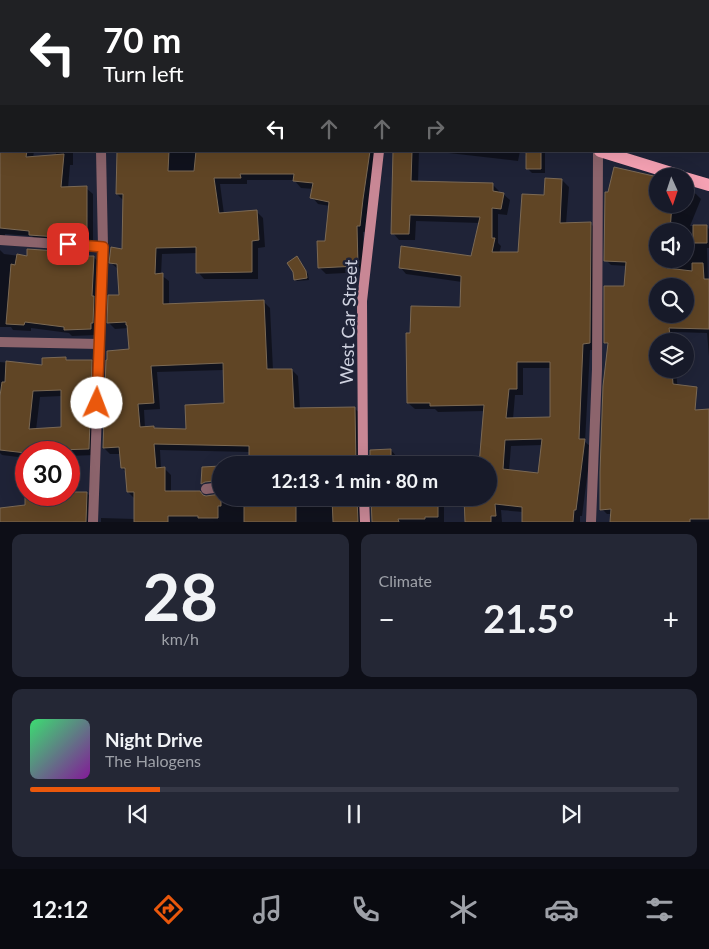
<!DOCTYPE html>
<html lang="en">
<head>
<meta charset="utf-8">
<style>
  :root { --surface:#171a29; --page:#242735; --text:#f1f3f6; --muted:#9ea1a8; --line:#363846; --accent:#ea580c }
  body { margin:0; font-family:Lato,sans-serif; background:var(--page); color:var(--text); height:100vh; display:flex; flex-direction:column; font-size:19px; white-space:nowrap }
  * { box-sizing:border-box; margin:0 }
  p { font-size:16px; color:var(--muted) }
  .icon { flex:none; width:28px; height:28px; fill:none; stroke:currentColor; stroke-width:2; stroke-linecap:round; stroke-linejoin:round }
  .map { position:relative; height:522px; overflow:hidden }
  .sheet { display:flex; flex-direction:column; gap:12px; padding:12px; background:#0d0e17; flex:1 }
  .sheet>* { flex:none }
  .hud { position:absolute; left:0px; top:0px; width:710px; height:152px; box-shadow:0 5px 20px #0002,0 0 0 1px var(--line); background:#202124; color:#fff; overflow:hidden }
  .needle { width:32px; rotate:177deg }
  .buttons { position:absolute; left:649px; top:168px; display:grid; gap:10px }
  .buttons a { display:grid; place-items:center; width:45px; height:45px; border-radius:50%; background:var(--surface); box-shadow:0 5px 20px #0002,0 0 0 1px var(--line); font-size:25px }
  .speed { position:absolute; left:15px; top:441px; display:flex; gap:10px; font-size:25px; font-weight:700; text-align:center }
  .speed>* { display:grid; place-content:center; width:65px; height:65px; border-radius:50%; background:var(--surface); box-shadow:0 5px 20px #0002,0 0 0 1px var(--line); line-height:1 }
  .speed .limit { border:8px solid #d22; background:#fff; color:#111 }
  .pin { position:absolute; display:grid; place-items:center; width:42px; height:42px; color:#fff; margin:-21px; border-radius:10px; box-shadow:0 2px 8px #0006 }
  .me { position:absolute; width:55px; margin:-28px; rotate:2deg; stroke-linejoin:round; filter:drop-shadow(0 0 4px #0008) }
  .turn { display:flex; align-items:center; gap:18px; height:105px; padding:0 20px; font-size:22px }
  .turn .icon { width:65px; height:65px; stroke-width:2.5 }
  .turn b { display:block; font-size:35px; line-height:42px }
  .lanes { display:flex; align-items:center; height:48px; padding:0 20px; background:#0003; justify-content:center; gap:25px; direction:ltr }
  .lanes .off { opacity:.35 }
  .big { font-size:38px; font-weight:700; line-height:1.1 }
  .sheet .tile { flex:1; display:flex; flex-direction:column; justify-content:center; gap:8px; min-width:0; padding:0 18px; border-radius:10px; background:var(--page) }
  .sheet .dial { align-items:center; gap:0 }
  .dial b { font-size:65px; line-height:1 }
  .song { display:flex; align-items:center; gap:15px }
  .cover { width:60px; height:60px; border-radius:8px; background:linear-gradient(135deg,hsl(140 70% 55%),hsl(290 70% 35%)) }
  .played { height:5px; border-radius:2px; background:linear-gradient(90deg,var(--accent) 20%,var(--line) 20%) }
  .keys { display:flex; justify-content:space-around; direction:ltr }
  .heat { display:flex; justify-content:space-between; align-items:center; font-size:28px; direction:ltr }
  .sheet .tiles { flex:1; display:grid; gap:12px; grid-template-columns:1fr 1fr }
  .tile:last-child { grid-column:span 2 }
  .trip { position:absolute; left:212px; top:456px; width:285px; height:50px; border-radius:25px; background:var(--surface); box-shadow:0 5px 20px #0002,0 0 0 1px var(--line); font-weight:700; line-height:50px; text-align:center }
  .dock { display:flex; height:80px; justify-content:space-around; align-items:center; background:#090a10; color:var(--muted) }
  .dock .icon { width:35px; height:35px }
  .dock .current { color:var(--accent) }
  .dock b { font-size:22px; color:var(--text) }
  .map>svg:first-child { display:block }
  .shadow { fill:#0007; fill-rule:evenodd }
  .building { fill:#604525; stroke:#7b6954; fill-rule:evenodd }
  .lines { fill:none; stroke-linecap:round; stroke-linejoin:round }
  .street { stroke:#8c646c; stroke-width:10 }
  .secondary { stroke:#c88795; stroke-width:10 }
  .primary { stroke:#f6a2b4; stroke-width:12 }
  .route-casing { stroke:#983908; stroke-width:12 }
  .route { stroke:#ea580c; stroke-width:9 }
  .labels { text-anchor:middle; stroke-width:5; stroke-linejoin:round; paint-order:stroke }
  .street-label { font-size:18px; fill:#cfd2e0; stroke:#1f2337 }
</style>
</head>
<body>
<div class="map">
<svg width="709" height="522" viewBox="0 0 709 522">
  <rect width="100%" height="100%" fill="#1f2337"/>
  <path class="shadow" d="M0,0H23V1H1V93H0Z
    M58,0H100V1H58Z
    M122,0H357V1H122Z
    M381,0H420L422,1H380Z
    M455,0H471V1H455Z
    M491,0H528V1H491Z
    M550,0H589V1H550Z
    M589,0H686V1H590Z
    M0,107H1V151H34L33,158L56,156V151H73V165H70L68,188H86L93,194V245L37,241L32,236L5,234V240L0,245Z
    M117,151H377L367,232H363L364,272L326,274L319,267L326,242L330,206L318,204L312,197L314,189L301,188L294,180H247V184H220L224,214L256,211L263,218L265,247L258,248V279H204L198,272V253L162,254L161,275L169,281V305L264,302L270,308L273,370H292L298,376L300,409L354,408L361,414L362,465H250V452L160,450L161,469H165L171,475V493L206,497L221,495V498H360L365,522H101V518L135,519V499L128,492L127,473L122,468L120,454H110L104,448L131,350L129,328L115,329L108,322L120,296L119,270L111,263L124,250V201L117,194ZM224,370L226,404L188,430L156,429L154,427L145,428L144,410L160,409L157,372Z
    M395,151H419L418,183L492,184L499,191V193L503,194L510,200L507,215L498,214V243L501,246L499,254L519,253L545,196L562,180L569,187L566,224L590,223L597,230L596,350H590L585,442L591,447L582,516H580V522H523V512L501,510L502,522H465L466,520V502L444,501V522H373L371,498H489V465H480L485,411L438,412L435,409H415L408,403L461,309L462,282L406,274L400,267L472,257L480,223L416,221L415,240H399L393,233ZM523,368H551L552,419H513L515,395H523ZM543,445L539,474L509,471L511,446Z
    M431,151H520L518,161Z
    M526,151H545V173H532L528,169L527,157L525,155Z
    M685,190L696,194L701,199L690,226H706L709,229V248H707L708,280H709V356L707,333L674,332L675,341H658V369H676L678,394L642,411H709V522H610V514H607L602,509L609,346L605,343L625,288L627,266L611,265L606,260L658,204H685ZM658,231H685V259H658ZM658,286H685V314H658Z
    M0,250L4,254L28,257L86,254L89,257H94L100,264L97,335L72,336L69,333L31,328V331L13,330L11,327H0Z
    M299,260L308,274L309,280L297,281L295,279Z
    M65,359L68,361H92L98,368L95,455L69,456V452H26V478V458L2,455L0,453V362L43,366ZM62,396L63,429L36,430L40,397Z
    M391,450L397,457V459H411L417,465H371Z
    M69,493H87L93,500V522H0V509L27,506L26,495H69Z"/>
  <path class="building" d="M0,151H27L26,157L64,154L61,187L87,186V239L29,235V231L0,228Z
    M117,151H169L168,171H194L196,151H370L363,199L360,226H357L358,266L318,268L317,241H325L329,202L310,198L313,183L293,181L294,174H240L241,178H214L219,213L257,210L259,240L252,241V272L196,273V247L156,248L155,274L163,273V304L264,300L267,369H292L294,408L355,407L356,465H249V446L154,444L156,468L165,467V491H200L203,495L206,496L221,494V506H218V518H198V516H168V522H134V492H127L125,468H121L119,447L103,448L106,360H107V351L129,349L127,325H126V322L107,323L108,295H119L117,264L109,263L111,247L122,249L123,194H116ZM223,363L224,403L185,405L186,429L154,428V426L140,427L138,404L154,403L151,366Z
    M393,151H412L411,181L493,183V191L504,193L501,209L492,208V238H495L492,252H518L522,194L544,195L545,178L562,179L560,223L591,222L590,343L583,344L579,439H585L576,510H574L573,522H522V507L495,504L496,516H491V522H465L464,498H489V465H479L484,405L430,406V403H407L406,333H410L411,306L460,307L461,276L399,268L401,246L471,256L480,217L410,215L409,234H391ZM517,362H550V417L506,418L509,389H517ZM542,439L538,473L503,469L505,440Z
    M526,151H541V169H526Z
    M614,167L658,177V204H672L670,231H658V259H668L667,268L692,271V263H703L704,279H709V329L669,328L671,341H658V372L672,371L673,384L697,387L695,410L709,409V519H690V522H610L611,509L600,510V472L603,386L608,343H604V286H624L626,262L604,261L605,192H608ZM658,286H685V314H658Z
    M693,225H707V243H693Z
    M27,249L87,253V256H94L92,296H94L93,323H91V329L64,330V327L25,322L24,325L6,324L11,264L15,265L17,254L27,256Z
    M297,256L306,271L307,278L294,280L293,272L287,263Z
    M66,357V360H92L89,449L26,451V453L0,450V396L2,382H5L6,361L42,365V358ZM61,390V427L29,429L33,391Z
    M391,449V465H370V450Z
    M221,466V480L205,482L201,484L202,467Z
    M69,492H87L86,522H0V508L25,505V495H69Z
    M244,498H296V522H244Z
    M332,498H357L358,522H333Z
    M371,498L438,499V517H425V519H398L399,522H372Z"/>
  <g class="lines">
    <path class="street" d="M103,1V0
      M0,240L103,247
      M0,342L99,344
      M206,489L221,487
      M93,522L103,247L101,151
      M591,522L597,369L598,151"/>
    <path class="secondary" d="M371,1L372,0
      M363,465L362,301L379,151
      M364,498L365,522"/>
    <path class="primary" d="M0,95H1
      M600,151L681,176
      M685,178L709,185"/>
  </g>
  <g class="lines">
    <g class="route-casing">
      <path id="route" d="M68,244L103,247L97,403"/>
    </g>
    <use href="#route" class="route"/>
  </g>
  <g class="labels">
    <g class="street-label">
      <text transform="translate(349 322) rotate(-88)" y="6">West Car Street</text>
    </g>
  </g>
</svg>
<div class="buttons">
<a><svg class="needle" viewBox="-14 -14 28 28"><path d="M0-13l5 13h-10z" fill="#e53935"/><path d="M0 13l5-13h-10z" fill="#9ea1a8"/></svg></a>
<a><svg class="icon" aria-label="sound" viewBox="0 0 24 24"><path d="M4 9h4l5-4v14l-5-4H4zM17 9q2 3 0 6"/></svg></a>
<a><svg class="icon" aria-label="search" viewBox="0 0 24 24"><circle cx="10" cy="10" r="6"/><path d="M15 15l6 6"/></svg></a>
<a><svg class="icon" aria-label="layers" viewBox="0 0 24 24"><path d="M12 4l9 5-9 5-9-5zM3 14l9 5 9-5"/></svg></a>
</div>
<div class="speed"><div class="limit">30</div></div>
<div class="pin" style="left:68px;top:244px;background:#d93025"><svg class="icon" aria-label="arrive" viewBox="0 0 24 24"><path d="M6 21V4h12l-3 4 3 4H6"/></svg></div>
<svg class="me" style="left:97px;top:403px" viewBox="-20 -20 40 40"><circle r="19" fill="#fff"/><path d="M0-13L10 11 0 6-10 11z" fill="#ea580c"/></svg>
<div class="trip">12:13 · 1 min · 80 m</div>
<div class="hud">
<div class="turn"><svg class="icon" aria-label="left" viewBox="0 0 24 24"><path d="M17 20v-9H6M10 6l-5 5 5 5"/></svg><div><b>70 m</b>Turn left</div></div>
<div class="lanes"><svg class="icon" aria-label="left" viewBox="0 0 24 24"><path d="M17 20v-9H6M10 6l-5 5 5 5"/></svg><svg class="icon off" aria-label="ahead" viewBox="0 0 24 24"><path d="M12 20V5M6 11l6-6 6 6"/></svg><svg class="icon off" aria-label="ahead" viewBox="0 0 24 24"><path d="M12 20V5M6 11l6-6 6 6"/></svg><svg class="icon off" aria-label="right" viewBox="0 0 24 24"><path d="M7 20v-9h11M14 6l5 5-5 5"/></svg></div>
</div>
</div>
<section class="sheet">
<div class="tiles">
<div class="tile dial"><b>28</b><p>km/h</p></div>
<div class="tile"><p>Climate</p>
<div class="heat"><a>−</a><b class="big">21.5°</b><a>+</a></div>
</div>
<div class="tile">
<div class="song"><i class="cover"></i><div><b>Night Drive</b><p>The Halogens</p></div></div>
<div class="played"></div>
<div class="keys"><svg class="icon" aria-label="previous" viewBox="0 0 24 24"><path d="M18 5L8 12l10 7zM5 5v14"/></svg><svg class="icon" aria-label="pause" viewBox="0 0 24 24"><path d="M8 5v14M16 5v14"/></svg><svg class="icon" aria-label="next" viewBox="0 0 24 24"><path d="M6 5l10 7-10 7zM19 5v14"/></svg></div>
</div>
</div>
</section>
<nav class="dock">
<b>12:12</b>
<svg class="icon current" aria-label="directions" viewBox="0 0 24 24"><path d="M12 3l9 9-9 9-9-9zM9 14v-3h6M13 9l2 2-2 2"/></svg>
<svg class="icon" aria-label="music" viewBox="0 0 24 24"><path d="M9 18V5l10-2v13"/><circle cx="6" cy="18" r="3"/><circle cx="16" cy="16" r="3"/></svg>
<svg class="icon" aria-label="phone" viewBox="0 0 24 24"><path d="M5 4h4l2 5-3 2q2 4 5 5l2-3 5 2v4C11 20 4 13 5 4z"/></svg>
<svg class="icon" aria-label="climate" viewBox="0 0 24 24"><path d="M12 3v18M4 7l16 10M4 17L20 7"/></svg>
<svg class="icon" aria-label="car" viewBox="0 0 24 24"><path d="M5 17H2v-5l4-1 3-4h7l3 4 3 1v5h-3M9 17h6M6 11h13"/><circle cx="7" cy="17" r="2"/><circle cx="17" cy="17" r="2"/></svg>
<svg class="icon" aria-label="filters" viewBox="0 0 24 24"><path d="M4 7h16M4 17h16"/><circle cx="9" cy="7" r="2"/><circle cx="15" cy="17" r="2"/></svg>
</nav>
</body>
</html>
